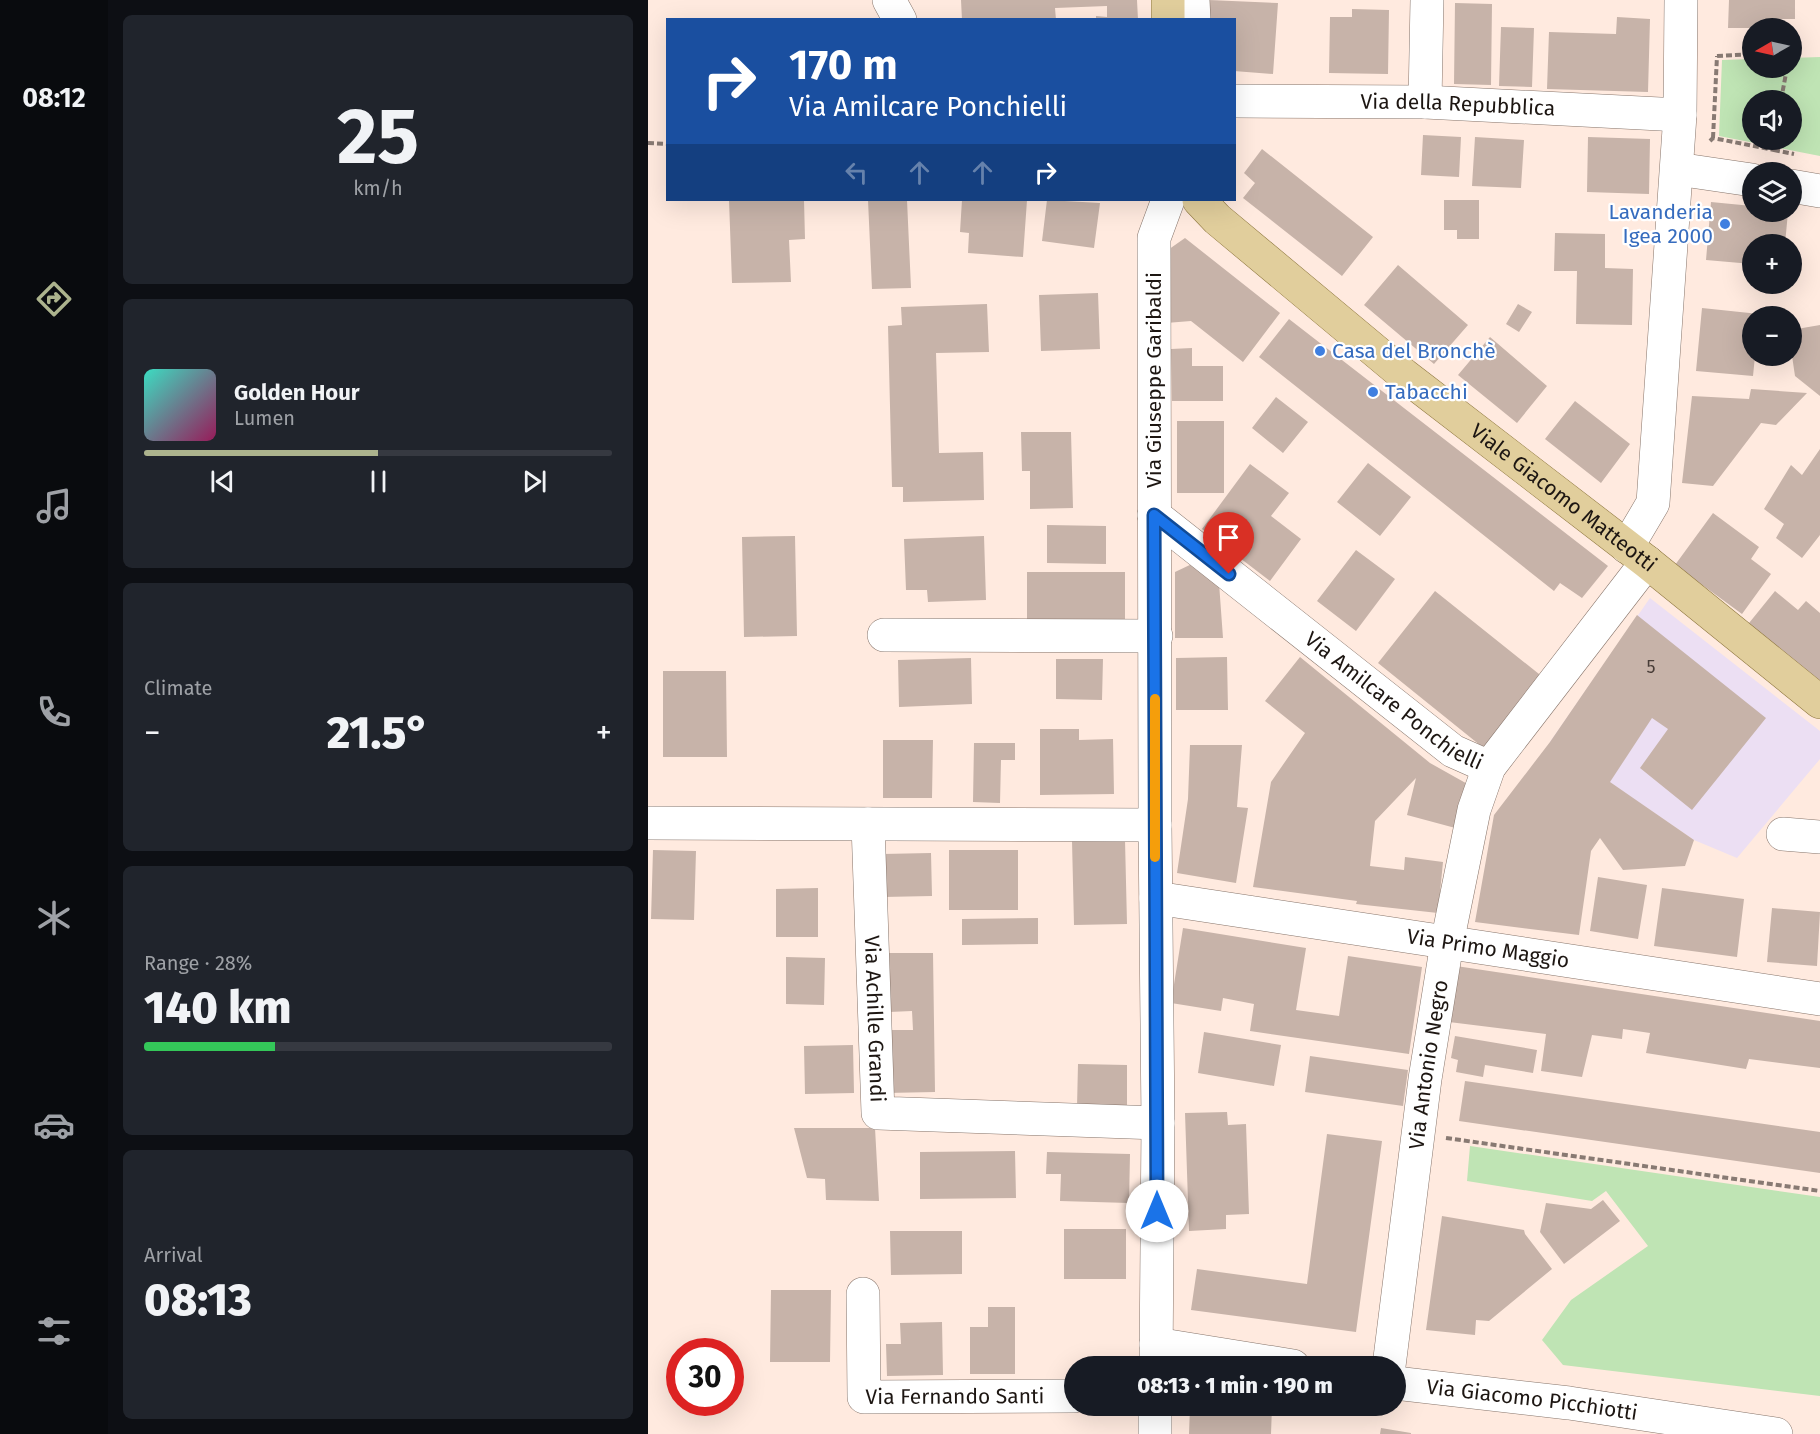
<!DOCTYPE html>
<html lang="en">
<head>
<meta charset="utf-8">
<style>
  :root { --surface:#171b24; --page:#20242c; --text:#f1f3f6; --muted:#9ea1a6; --line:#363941; --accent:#acb38d }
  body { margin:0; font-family:"Fira Sans",sans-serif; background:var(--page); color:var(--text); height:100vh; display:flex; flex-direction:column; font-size:22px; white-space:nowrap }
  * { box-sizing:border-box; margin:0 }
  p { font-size:20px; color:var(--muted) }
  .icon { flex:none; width:33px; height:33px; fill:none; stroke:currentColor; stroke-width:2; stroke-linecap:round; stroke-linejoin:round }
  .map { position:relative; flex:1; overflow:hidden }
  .details { display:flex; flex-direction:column; gap:15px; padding:15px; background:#0d0f14; width:540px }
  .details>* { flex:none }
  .hud { position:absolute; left:18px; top:18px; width:570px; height:183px; border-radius:0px; box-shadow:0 6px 24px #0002; background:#1a4fa0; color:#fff; overflow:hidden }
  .needle { width:39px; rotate:261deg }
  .controls { position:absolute; left:1094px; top:18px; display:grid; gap:12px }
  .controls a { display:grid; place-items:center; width:60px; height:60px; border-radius:50%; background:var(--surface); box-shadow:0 6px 24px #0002; font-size:30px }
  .speed { position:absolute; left:18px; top:1338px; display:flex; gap:12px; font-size:30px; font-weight:700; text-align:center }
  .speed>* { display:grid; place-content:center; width:78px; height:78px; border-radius:50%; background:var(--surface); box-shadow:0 6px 24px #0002; line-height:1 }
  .speed .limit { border:9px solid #d22; background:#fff; color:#111 }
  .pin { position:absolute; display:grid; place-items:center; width:51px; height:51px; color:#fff; margin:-62px -26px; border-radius:50% 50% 50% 0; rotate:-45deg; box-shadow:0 0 6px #0007 }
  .pin .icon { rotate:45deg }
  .me { position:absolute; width:66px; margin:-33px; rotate:0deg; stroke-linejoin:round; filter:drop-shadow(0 0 4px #0008) }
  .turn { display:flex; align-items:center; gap:21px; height:126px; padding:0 24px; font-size:27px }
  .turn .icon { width:78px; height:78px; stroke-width:2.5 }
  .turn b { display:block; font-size:42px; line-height:51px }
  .lanes { display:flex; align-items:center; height:57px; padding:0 24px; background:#0003; justify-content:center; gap:30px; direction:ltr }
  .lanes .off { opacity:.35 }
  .big { font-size:45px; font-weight:800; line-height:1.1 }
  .details .card { flex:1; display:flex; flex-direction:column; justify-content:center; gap:9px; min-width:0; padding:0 21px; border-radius:9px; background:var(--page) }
  .details .dial { align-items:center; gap:0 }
  .dial b { font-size:78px; line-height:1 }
  .song { display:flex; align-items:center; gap:18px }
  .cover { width:72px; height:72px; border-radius:9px; background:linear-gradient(135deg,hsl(170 70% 55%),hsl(330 70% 35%)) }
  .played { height:6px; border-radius:3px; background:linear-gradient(90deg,var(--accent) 50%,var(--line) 50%) }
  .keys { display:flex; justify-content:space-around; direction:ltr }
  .heat { display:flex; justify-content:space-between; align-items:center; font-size:33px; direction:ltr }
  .charge { height:9px; border-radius:4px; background:linear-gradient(90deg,#34c759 28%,var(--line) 0) }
  .trip { position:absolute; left:416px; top:1356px; width:342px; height:60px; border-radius:30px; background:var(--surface); box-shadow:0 6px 24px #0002; font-weight:800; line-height:60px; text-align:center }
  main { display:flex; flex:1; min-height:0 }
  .menu { display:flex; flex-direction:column; width:108px; justify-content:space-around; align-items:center; background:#090b0e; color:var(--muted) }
  .menu .icon { width:42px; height:42px }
  .menu .selected { color:var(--accent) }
  .menu b { font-size:27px; color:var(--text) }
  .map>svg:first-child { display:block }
  .education { fill:#ecdff3 }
  .green { fill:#bfe4b4; fill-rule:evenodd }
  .building { fill:#c7b3a9 }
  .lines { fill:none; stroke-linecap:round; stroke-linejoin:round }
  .minor-casing { stroke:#87756b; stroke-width:34 }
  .major-casing { stroke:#8f7841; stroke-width:34 }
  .path { stroke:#887a73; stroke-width:4; stroke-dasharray:6 3; stroke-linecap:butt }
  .minor { stroke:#fff; stroke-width:33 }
  .major { stroke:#e1ce9c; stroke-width:33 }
  .route-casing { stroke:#114b97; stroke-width:15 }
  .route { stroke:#1a73e8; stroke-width:10 }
  .slow { stroke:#f59e0b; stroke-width:10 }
  .shop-dot { fill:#3f7fe0; stroke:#fff; stroke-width:2 }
  .labels { text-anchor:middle; stroke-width:4.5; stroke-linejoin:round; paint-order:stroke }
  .number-label { font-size:18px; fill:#483d38 }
  .street-label { font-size:21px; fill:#1d1612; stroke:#fff }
  .shop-label { font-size:21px; fill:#366cbe; stroke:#fff; text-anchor:start }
</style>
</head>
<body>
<main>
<nav class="menu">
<b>08:12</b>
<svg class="icon selected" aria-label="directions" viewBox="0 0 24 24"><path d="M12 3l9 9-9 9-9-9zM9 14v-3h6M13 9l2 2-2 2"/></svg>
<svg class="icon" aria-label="music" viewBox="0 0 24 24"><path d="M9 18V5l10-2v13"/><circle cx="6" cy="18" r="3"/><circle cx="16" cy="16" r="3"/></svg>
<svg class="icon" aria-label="phone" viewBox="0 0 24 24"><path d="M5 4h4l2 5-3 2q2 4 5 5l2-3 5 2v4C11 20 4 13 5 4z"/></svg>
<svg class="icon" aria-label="climate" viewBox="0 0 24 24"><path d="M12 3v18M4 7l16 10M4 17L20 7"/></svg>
<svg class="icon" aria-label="car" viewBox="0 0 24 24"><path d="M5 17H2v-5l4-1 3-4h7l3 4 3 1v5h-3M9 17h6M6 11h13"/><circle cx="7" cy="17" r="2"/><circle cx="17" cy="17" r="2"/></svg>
<svg class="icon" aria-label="filters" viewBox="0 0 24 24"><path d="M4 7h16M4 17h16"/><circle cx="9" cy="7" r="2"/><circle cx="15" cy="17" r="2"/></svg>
</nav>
<section class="details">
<div class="card dial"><b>25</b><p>km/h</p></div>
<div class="card">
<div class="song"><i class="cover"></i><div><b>Golden Hour</b><p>Lumen</p></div></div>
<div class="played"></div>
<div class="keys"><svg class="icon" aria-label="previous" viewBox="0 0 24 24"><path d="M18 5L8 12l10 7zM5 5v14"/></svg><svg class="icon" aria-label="pause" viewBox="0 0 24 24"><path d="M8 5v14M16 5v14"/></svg><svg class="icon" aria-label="next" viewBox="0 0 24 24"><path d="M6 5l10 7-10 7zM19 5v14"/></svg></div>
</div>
<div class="card"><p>Climate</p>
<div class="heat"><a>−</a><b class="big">21.5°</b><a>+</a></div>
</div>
<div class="card"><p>Range · 28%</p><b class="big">140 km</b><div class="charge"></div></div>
<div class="card"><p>Arrival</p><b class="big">08:13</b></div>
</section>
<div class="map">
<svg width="1172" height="1434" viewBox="0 0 1172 1434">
  <rect width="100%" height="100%" fill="#ffeadf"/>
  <path class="education" d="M1002,598L1172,731V759L1089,858L1046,840L902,742Z"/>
  <path class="green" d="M1172,57V156L1071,136L1074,60L1104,59V68H1143V58ZM1104,100H1143V140H1104Z
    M822,1146L1172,1197V1396L915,1365L894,1340L923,1300L1000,1246L958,1191L944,1201L819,1181Z"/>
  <path class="building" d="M313,0H489L490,20H448V16L459,17V6L407,8L408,20H314Z
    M561,0L630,3L625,74L586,71V20H560Z
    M1081,0H1147V19H1120V28H1080Z
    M807,3L844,4L843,85L806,84Z
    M704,9L741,10L740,74L681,73L682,17H704Z
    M969,17L1002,19L1000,92L899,89L901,32L968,34Z
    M853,27L886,28L884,87L851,86Z
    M775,135L813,137L811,177L773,175Z
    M827,137L876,140L873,188L824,186Z
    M940,137L1002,139L1001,194L939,192Z
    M614,149L725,237L694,276L595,198L607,183L596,173Z
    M81,200H156L157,239L141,240L143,282L84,283Z
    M220,200H259L263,288L224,289Z
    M314,200H379L375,257L320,253L321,233L312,232Z
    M399,200L452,203L446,248L394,241Z
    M796,200H831V239H809V230H796Z
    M1063,202L1104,206V212H1140L1137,244H1104V264L1058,260Z
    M907,233L957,234V268L985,269L984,325L928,324L929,271H906Z
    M537,238L632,313L595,362L543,321L518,323L517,252Z
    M750,265L820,325L786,364L716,305Z
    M450,293L452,349L393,351L391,295Z
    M339,304L341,352L288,353L291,453L335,452L336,500L255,502V487H244L240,326L254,325L253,307Z
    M870,304L884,312L871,332L858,324Z
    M1054,308L1111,314L1110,316H1104V356H1107L1105,376L1048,371Z
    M641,319L960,566L934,598L912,583L906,591L611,357Z
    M1172,325V396L1147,376L1143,349V330Z
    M842,337L899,386L869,423L810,375Z
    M544,348V366H575V401H524L523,349Z
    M1103,389L1159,393L1128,425L1113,423L1065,486L1034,483L1044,396L1101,399Z
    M628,397L660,422L635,453L604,428Z
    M927,401L982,444L953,483L897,439Z
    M529,421H576V493H529Z
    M373,432H423L425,508L382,509V471H374Z
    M1172,449V535L1154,558L1128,538L1136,524L1116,509L1143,465L1154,475Z
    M720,463L763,497L732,536L689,502Z
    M602,464L641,493L623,516L653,539L622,581L554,529Z
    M1065,513L1111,547L1103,559L1123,574L1094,614L1027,565Z
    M399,525L458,526V564L399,563Z
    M147,536L149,636L96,637L94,537Z
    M336,536L338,600L280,602L279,590H258L256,539Z
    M708,550L747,579L708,631L669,601Z
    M546,563L571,583L575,638H527V572Z
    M379,572H477V621L379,620Z
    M787,591L896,678L838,750L730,663Z
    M1127,591L1150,610L1158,601L1172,613V690L1097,628Z
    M989,615L1118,718L1044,810L992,768L1020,729L1004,718L962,782L1046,840L1037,866L975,870L952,838L943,851L931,935L827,922L846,815L902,742Z
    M579,657L580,710H528V658Z
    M652,657L782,763L823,786L811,829L759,815L768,778L727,821L722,866L756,870L757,857L795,862L790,913L708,904L709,901L605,887L623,782L657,733L617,701Z
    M323,658L324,704L251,707L250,660Z
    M408,659H455L454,700L408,699Z
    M15,671H78L79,757H15Z
    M392,729H431V740L465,739L466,794L392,795Z
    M235,740H285L284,798H235Z
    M326,743H367V760H353L352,803L325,802Z
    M542,745H594L589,807L600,808L588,883L529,873L540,799Z
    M477,840L479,924L426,925L424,841Z
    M5,850L48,851L46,920L3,919Z
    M301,850H370V910H301Z
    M283,853L284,896L235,897L234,854Z
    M950,877L999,885L990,939L942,931Z
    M170,888V937H128V889Z
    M1014,888L1096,899L1089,957L1006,946Z
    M1124,908L1172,912L1169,966L1119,962Z
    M390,918V944L314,945V919Z
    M535,928L658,948L648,1010L691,1016L700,956L774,967L761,1054L602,1031L606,1004L575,998L573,1011L523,1003Z
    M240,953H285L287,1092L238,1093L237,1030H265L264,1011L241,1012Z
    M138,957L177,958L176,1005L138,1004Z
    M808,966L1172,1021V1068L1101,1059L1098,1069L998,1053L1002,1033L975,1029L974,1039L944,1035L934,1077L893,1071L898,1034L801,1022Z
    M556,1032L633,1045L626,1086L550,1073Z
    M807,1036L889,1050L885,1073L837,1065L835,1077L808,1072L810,1060L803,1058Z
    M205,1045L206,1093L157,1094L156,1046Z
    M662,1056L760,1070L755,1106L657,1092Z
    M430,1064L479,1065V1108L429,1107Z
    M817,1081L1172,1132V1173L811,1121Z
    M579,1112L580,1125L598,1124L601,1214L578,1215V1229L541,1231L537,1113Z
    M146,1128H227L231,1201L178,1200L177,1179L159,1178Z
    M679,1134L734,1141L708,1332L543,1310L549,1269L659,1284Z
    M367,1151L368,1198L272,1199V1152Z
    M399,1152L482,1154L481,1203L412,1201L413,1174H398Z
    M955,1200L972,1221L916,1264L892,1232L898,1203L943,1209Z
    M794,1216L876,1230L877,1234L904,1269L841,1321L828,1320L827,1335L778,1330Z
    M416,1229H478V1279H416Z
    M242,1231H314V1274L243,1275Z
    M123,1290H183L182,1362H122Z
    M340,1307H367V1374H322V1327H340Z
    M294,1322L295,1375L239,1376L238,1344H253L252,1323Z
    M542,1406H624L623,1434H541Z
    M733,1428L763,1433V1434H732Z"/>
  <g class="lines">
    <g class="minor-casing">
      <g id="minor">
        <path d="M241,0L252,20"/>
        <path d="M545,0L546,20"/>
        <path id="s1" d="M586,101L777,102L1032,115"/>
        <path d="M777,102L779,0"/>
        <path d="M1029,169L1104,180"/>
        <path d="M1143,186L1172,191"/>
        <path id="s2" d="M506,515L805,751L841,767"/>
        <path d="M979,547L1005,503L1032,115L1033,0"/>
        <path d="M236,635L508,636"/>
        <path d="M0,823L507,825"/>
        <path id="s3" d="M220,824L230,1113L510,1123"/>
        <path d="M1135,834L1172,837"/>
        <path id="s4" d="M508,898L1172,999"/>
        <path id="s5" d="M215,1294L216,1397L426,1396"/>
        <path d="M508,1344L645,1366"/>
        <path d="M508,1366L510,1123L507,825L506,238L520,200"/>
        <path id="s6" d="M741,1366L777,1079L799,943L826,810L841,767L999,562"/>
        <path id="s7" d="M747,1383L921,1403L1128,1434"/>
        <path d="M507,1406V1434"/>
      </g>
    </g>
    <g class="major-casing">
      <g id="major">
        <path d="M520,0V20"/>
        <path id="s8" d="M551,200L569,219L756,375L999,562L1172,702"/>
      </g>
    </g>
    <path class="path" d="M1069,56L1104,54
      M1133,100L1139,68
      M1065,138L1069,56
      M1062,141L1065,138L1126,150L1128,140
      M0,143L20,144
      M1126,150L1146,154
      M798,1138L1172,1191"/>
    <use href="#minor" class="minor"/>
    <use href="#major" class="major"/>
  </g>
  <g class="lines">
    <g class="route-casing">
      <path id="route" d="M509,1211L506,515L581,574"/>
    </g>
    <use href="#route" class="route"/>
    <path class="slow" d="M507,857V699"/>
  </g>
  <g class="shop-dot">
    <circle cx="1077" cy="224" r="6"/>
    <circle cx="672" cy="351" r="6"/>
    <circle cx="725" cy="392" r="6"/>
  </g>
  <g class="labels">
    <g class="number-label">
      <text x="1003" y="673">5</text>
    </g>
    <g class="street-label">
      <text dy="7" stroke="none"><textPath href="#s1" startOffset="224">Via della Repubblica</textPath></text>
      <text transform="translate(506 380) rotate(-90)" y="7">Via Giuseppe Garibaldi</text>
      <text dy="7" stroke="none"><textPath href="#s8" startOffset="471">Viale Giacomo Matteotti</textPath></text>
      <text dy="7" stroke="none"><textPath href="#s2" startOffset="304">Via Amilcare Ponchielli</textPath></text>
      <text dy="7" stroke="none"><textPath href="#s4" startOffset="336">Via Primo Maggio</textPath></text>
      <text dy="7" stroke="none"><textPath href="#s3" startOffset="195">Via Achille Grandi</textPath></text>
      <text dy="7" stroke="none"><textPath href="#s6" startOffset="304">Via Antonio Negro</textPath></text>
      <text dy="7" stroke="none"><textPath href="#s5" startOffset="194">Via Fernando Santi</textPath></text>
      <text dy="7" stroke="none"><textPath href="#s7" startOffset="138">Via Giacomo Picchiotti</textPath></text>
    </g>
    <g class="shop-label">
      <text x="1065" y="219" text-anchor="end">Lavanderia<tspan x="1065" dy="24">Igea 2000</tspan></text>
      <text x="684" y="358">Casa del Bronchè</text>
      <text x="737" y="399">Tabacchi</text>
    </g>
  </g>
</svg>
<div class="controls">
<a><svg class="needle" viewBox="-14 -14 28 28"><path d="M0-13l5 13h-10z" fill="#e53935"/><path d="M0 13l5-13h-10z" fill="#9ea1a6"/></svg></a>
<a><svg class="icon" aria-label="sound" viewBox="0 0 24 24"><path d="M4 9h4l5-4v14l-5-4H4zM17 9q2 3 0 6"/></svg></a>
<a><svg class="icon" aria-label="layers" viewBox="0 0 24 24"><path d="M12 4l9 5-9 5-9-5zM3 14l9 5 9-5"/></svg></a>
<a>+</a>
<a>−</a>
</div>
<div class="speed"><div class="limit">30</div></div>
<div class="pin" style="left:581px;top:574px;background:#d93025"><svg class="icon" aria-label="arrive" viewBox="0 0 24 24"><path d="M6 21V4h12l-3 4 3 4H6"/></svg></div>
<svg class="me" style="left:509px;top:1211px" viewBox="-20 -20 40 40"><circle r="19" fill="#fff"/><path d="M0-13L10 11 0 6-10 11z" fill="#1a73e8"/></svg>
<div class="trip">08:13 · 1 min · 190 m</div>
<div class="hud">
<div class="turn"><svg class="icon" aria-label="right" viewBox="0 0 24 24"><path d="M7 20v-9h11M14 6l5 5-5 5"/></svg><div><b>170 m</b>Via Amilcare Ponchielli</div></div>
<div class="lanes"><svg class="icon off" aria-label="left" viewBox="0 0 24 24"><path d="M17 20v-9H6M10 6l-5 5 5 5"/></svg><svg class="icon off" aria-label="ahead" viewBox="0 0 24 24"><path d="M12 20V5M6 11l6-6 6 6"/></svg><svg class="icon off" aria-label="ahead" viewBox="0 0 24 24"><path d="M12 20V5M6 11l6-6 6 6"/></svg><svg class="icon" aria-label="right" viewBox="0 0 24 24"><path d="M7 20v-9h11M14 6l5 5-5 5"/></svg></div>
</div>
</div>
</main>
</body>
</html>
